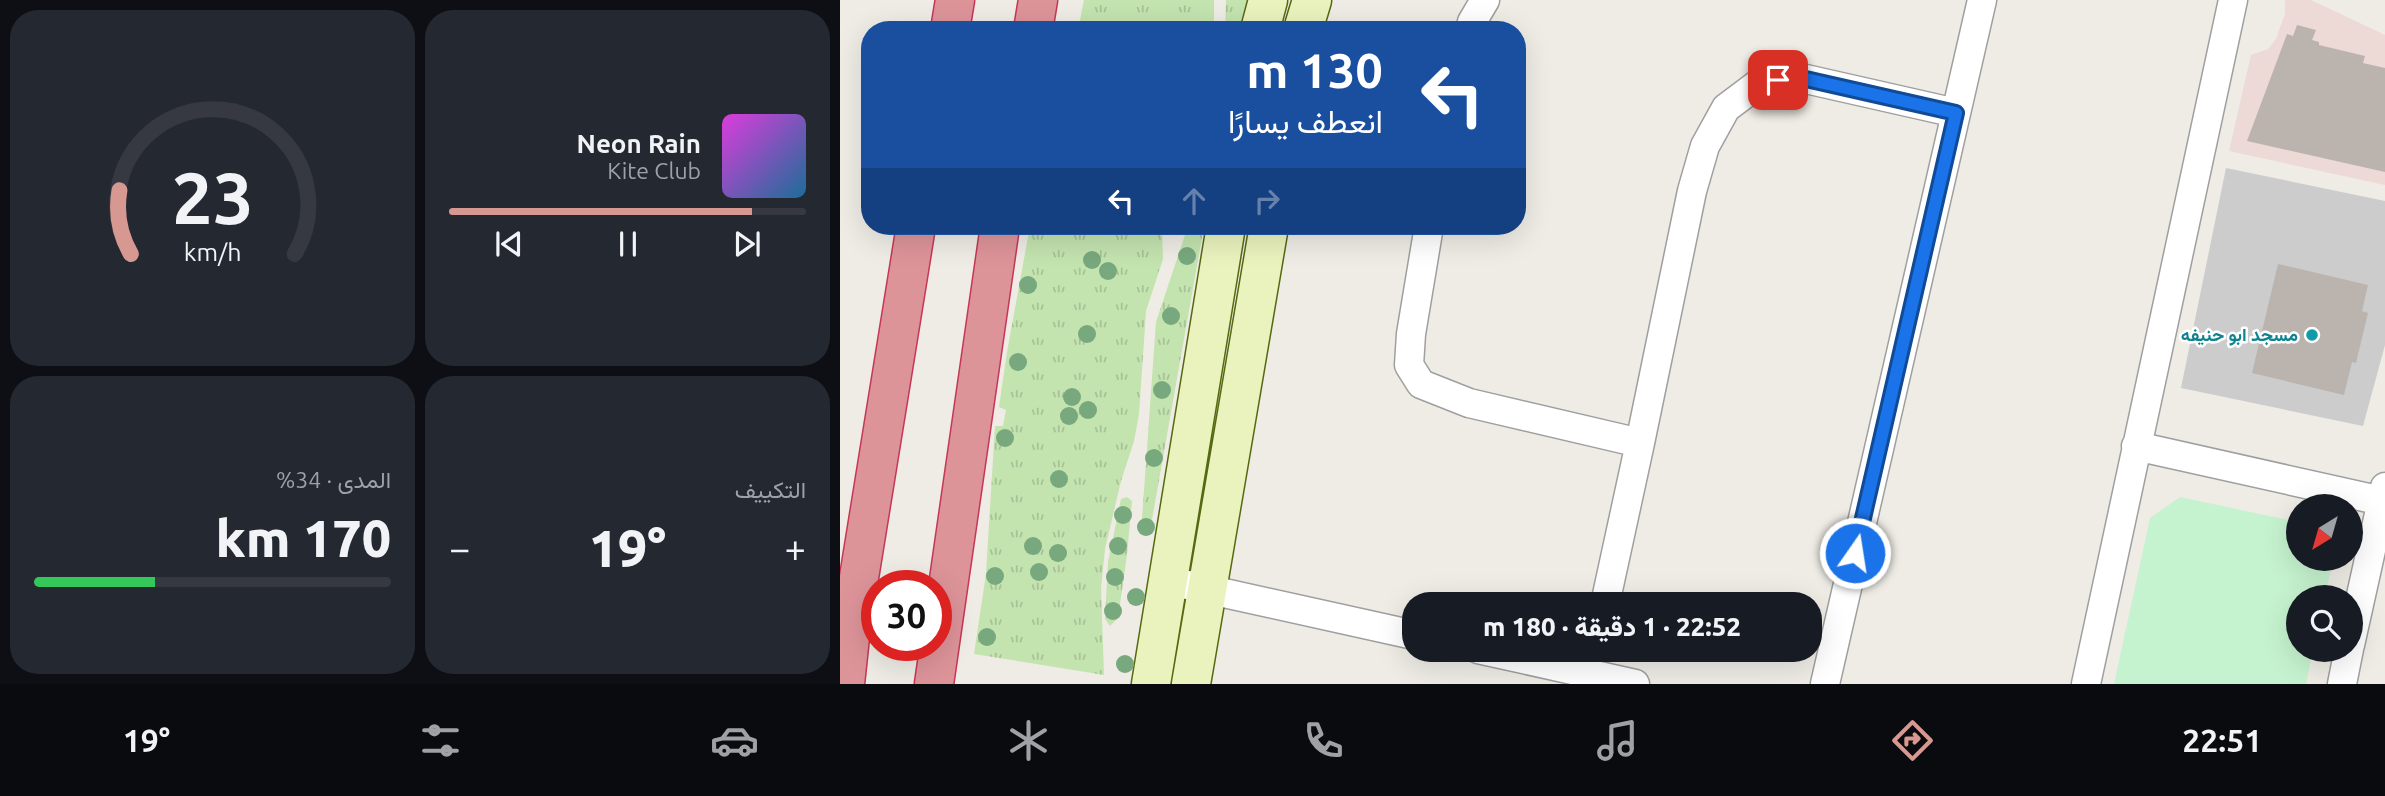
<!DOCTYPE html>
<html lang="ar">
<head>
<meta charset="utf-8">
<style>
  :root { --surface:#171b24; --page:#242831; --text:#f1f3f6; --muted:#9ea1a6; --line:#363941; --accent:#d79891 }
  body { margin:0; font-family:Ubuntu,Vazirmatn,sans-serif; background:var(--page); color:var(--text); direction:rtl; height:100vh; display:flex; flex-direction:column; font-size:26px; white-space:nowrap }
  * { box-sizing:border-box; margin:0 }
  p { font-size:23px; color:var(--muted) }
  .icon { flex:none; width:38px; height:38px; fill:none; stroke:currentColor; stroke-width:2; stroke-linecap:round; stroke-linejoin:round }
  .map { position:relative; flex:1; overflow:hidden; direction:ltr }
  .side { display:flex; flex-direction:column; gap:10px; padding:10px; background:#0d0f14; width:840px }
  .side>* { flex:none }
  .top-card { position:absolute; left:21px; top:21px; width:665px; height:214px; border-radius:28px; box-shadow:0 7px 28px #0002; direction:rtl; background:#1a4fa0; color:#fff; overflow:hidden }
  .needle { width:46px; rotate:217deg }
  .controls { position:absolute; left:1446px; top:494px; display:grid; gap:14px }
  .controls a { display:grid; place-items:center; width:77px; height:77px; border-radius:50%; background:var(--surface); box-shadow:0 7px 28px #0002; font-size:35px }
  .speed { position:absolute; left:21px; top:570px; display:flex; gap:14px; font-size:35px; font-weight:700; text-align:center }
  .speed>* { display:grid; place-content:center; width:91px; height:91px; border-radius:50%; background:var(--surface); box-shadow:0 7px 28px #0002; line-height:1 }
  .speed .limit { border:10px solid #d22; background:#fff; color:#111 }
  .pin { position:absolute; display:grid; place-items:center; width:60px; height:60px; color:#fff; margin:-30px; border-radius:14px; box-shadow:0 4px 10px #0006 }
  .me { position:absolute; width:77px; margin:-38px; rotate:13deg; stroke-linejoin:round; filter:drop-shadow(0 0 5px #0008) }
  .turn { display:flex; align-items:center; gap:24px; height:147px; padding:0 28px; font-size:32px }
  .turn .icon { width:91px; height:91px; stroke-width:2.5 }
  .turn b { display:block; font-size:49px; line-height:60px }
  .lanes { display:flex; align-items:center; height:66px; padding:0 28px; background:#0003; justify-content:center; gap:35px; direction:ltr }
  .lanes .off { opacity:.35 }
  .big { font-size:52px; font-weight:800; line-height:1.1 }
  .side .tile { flex:1; display:flex; flex-direction:column; justify-content:center; gap:10px; min-width:0; padding:0 24px; border-radius:28px; background:var(--page) }
  .side .dial { align-items:center; gap:0 }
  .dial svg { height:182px; overflow:visible; fill:none; stroke:var(--line); stroke-width:7; stroke-linecap:round; text-anchor:middle }
  .dial text { fill:var(--text); stroke:none }
  .song { display:flex; align-items:center; gap:21px }
  .cover { width:84px; height:84px; border-radius:10px; background:linear-gradient(135deg,hsl(300 70% 55%),hsl(200 70% 35%)) }
  .played { height:7px; border-radius:4px; background:linear-gradient(90deg,var(--accent) 85%,var(--line) 85%) }
  .keys { display:flex; justify-content:space-around; direction:ltr }
  .heat { display:flex; justify-content:space-between; align-items:center; font-size:38px; direction:ltr }
  .charge { height:10px; border-radius:5px; background:linear-gradient(90deg,#34c759 34%,var(--line) 0) }
  .side .tiles { flex:1; display:grid; gap:10px; grid-template-columns:repeat(2,1fr) }
  .trip { position:absolute; left:562px; top:592px; width:420px; height:70px; border-radius:28px; background:var(--surface); box-shadow:0 7px 28px #0002; font-weight:800; line-height:70px; text-align:center; direction:rtl }
  .menu { display:flex; height:112px; justify-content:space-around; align-items:center; background:#090b0e; color:var(--muted) }
  .menu .icon { width:49px; height:49px }
  .menu .current { color:var(--accent) }
  .menu b { font-size:32px; color:var(--text) }
  main { display:flex; flex:1; min-height:0 }
  .map>svg:first-child { display:block }
  .commercial { fill:#edd9d5 }
  .religious { fill:#ccc }
  .grass { fill:url(#grass-tufts) }
  .park { fill:#c6f3cf }
  .building { fill:#bbb4ae }
  .lines { fill:none; stroke-linecap:round; stroke-linejoin:round }
  .minor-casing { stroke:#9f9f9f; stroke-width:31 }
  .secondary-casing { stroke:#556910; stroke-width:41 }
  .motorway-casing { stroke:#c73656; stroke-width:41 }
  .minor { stroke:#fff; stroke-width:28 }
  .secondary { stroke:#eaf3be; stroke-width:38 }
  .motorway { stroke:#dd9499; stroke-width:38 }
  .tree { fill:#78a87e }
  .route-casing { stroke:#114b97; stroke-width:18 }
  .route { stroke:#1a73e8; stroke-width:12 }
  .culture-dot { fill:#0f9aa8; stroke:#fff; stroke-width:2.5 }
  .labels { text-anchor:middle; stroke-width:5; stroke-linejoin:round; paint-order:stroke }
  .culture-label { font-size:18px; font-weight:bold; fill:#0d838f; stroke:#fff; text-anchor:end }
</style>
</head>
<body>
<main>
<div class="map">
<svg width="1545" height="684" viewBox="0 0 1545 684">
  <defs>
    <pattern id="grass-tufts" width="24" height="20" patternUnits="userSpaceOnUse" patternTransform="scale(1.75)"><rect width="24" height="20" fill="#c3e3af"/><path d="M3 7l-1-3M5 7V3M7 7l1-3M15 17l-1-3M17 17v-4M19 17l1-3" fill="none" stroke="#a7c296"/></pattern>
  </defs>
  <rect width="100%" height="100%" fill="#eeece5"/>
  <path class="commercial" d="M1445,0H1471L1545,35V185L1389,151L1411,55L1428,49L1436,39L1445,14Z"/>
  <path class="religious" d="M1386,168L1545,201V345L1523,426L1341,388Z"/>
  <path class="grass" d="M244,0H374V30H238Z
    M386,0H407L402,30H385Z
    M190,226H322L323,259L306,311L299,414L294,441L281,481L265,549L261,588L264,675L134,654L146,574L155,426H163L166,410L159,407L167,352Z
    M348,226H364L310,531L301,533L316,322Z
    M287,497L292,501L287,555L278,618L270,626L265,619L268,562L281,499Z"/>
  <path class="park" d="M1340,497L1458,522V558H1493L1485,597H1458V649H1473L1466,684H1274L1310,518Z"/>
  <path class="building" d="M1457,25L1476,30L1472,40L1479,42V45L1525,56L1523,63L1545,68V172L1407,141L1447,34L1453,36Z
    M1438,264L1528,285L1522,311L1528,313L1516,363L1512,362L1504,395L1412,373Z"/>
  <g class="lines">
    <g class="minor-casing">
      <path id="minor" d="M630,30L632,22L645,0
        M589,226L571,334L569,365L581,384L629,403L800,443L765,604
        M800,443L852,191L865,146L886,108L918,84L957,77L1116,113
        M1296,446L1542,501
        M348,585L574,635
        M1510,645L1545,487
        M638,649L795,684
        M985,684L1142,0
        M1246,684L1393,0
        M1502,684L1509,649"/>
    </g>
    <g class="secondary-casing">
      <path id="secondary" d="M420,30L428,0
        M463,30L472,0
        M311,684L386,226
        M351,684L429,226"/>
    </g>
    <g class="motorway-casing">
      <path id="motorway" d="M110,30L115,0
        M193,30L198,0
        M5,684L11,627L76,226
        M94,684L160,226"/>
    </g>
    <use href="#minor" class="minor"/>
    <use href="#secondary" class="secondary"/>
    <use href="#motorway" class="motorway"/>
  </g>
  <g class="tree">
    <circle cx="347" cy="256" r="9"/>
    <circle cx="252" cy="260" r="9"/>
    <circle cx="268" cy="271" r="9"/>
    <circle cx="188" cy="285" r="9"/>
    <circle cx="331" cy="316" r="9"/>
    <circle cx="247" cy="334" r="9"/>
    <circle cx="178" cy="362" r="9"/>
    <circle cx="322" cy="390" r="9"/>
    <circle cx="232" cy="397" r="9"/>
    <circle cx="248" cy="410" r="9"/>
    <circle cx="229" cy="416" r="9"/>
    <circle cx="165" cy="438" r="9"/>
    <circle cx="314" cy="458" r="9"/>
    <circle cx="219" cy="479" r="9"/>
    <circle cx="283" cy="515" r="9"/>
    <circle cx="306" cy="527" r="9"/>
    <circle cx="193" cy="546" r="9"/>
    <circle cx="278" cy="546" r="9"/>
    <circle cx="218" cy="553" r="9"/>
    <circle cx="199" cy="572" r="9"/>
    <circle cx="155" cy="576" r="9"/>
    <circle cx="275" cy="577" r="9"/>
    <circle cx="296" cy="597" r="9"/>
    <circle cx="273" cy="611" r="9"/>
    <circle cx="147" cy="637" r="9"/>
    <circle cx="285" cy="664" r="9"/>
  </g>
  <g class="lines">
    <g class="route-casing">
      <path id="route" d="M938,80L957,77L1116,113L1015,553"/>
    </g>
    <use href="#route" class="route"/>
  </g>
  <circle class="culture-dot" cx="1472" cy="335" r="7"/>
  <g class="labels">
    <g class="culture-label">
      <text x="1458" y="341">مسجد ابو حنيفه</text>
    </g>
  </g>
</svg>
<div class="controls">
<a><svg class="needle" viewBox="-14 -14 28 28"><path d="M0-13l5 13h-10z" fill="#e53935"/><path d="M0 13l5-13h-10z" fill="#9ea1a6"/></svg></a>
<a><svg class="icon" aria-label="search" viewBox="0 0 24 24"><circle cx="10" cy="10" r="6"/><path d="M15 15l6 6"/></svg></a>
</div>
<div class="speed"><div class="limit">30</div></div>
<div class="pin" style="left:938px;top:80px;background:#d93025"><svg class="icon" aria-label="arrive" viewBox="0 0 24 24"><path d="M6 21V4h12l-3 4 3 4H6"/></svg></div>
<svg class="me" style="left:1015px;top:553px" viewBox="-20 -20 40 40"><circle r="17" fill="#1a73e8" stroke="#fff" stroke-width="3"/><path d="M0-11L8 9 0 5-8 9z" fill="#fff"/></svg>
<div class="trip">22:52 · 1 دقيقة · 180 m</div>
<div class="top-card">
<div class="turn"><svg class="icon" aria-label="left" viewBox="0 0 24 24"><path d="M17 20v-9H6M10 6l-5 5 5 5"/></svg><div><b>130 m</b>انعطف يسارًا</div></div>
<div class="lanes"><svg class="icon" aria-label="left" viewBox="0 0 24 24"><path d="M17 20v-9H6M10 6l-5 5 5 5"/></svg><svg class="icon off" aria-label="ahead" viewBox="0 0 24 24"><path d="M12 20V5M6 11l6-6 6 6"/></svg><svg class="icon off" aria-label="right" viewBox="0 0 24 24"><path d="M7 20v-9h11M14 6l5 5-5 5"/></svg></div>
</div>
</div>
<section class="side">
<div class="tiles">
<div class="tile">
<div class="song"><i class="cover"></i><div><b>Neon Rain</b><p>Kite Club</p></div></div>
<div class="played"></div>
<div class="keys"><svg class="icon" aria-label="previous" viewBox="0 0 24 24"><path d="M18 5L8 12l10 7zM5 5v14"/></svg><svg class="icon" aria-label="pause" viewBox="0 0 24 24"><path d="M8 5v14M16 5v14"/></svg><svg class="icon" aria-label="next" viewBox="0 0 24 24"><path d="M6 5l10 7-10 7zM19 5v14"/></svg></div>
</div>
<div class="tile dial"><svg viewBox="0 0 100 80">
<path d="M14 69A42 42 0 1 1 86 69"/>
<path d="M14 69A42 42 0 0 1 9 41" stroke="#d79891"/>
<text x="50" y="56" font-size="32" font-weight="700">23</text>
<text x="50" y="72" font-size="11">km/h</text>
</svg></div>
<div class="tile"><p>التكييف</p>
<div class="heat"><a>−</a><b class="big">19°</b><a>+</a></div>
</div>
<div class="tile"><p>المدى · 34%</p><b class="big">170 km</b><div class="charge"></div></div>
</div>
</section>
</main>
<nav class="menu">
<b>22:51</b>
<svg class="icon current" aria-label="directions" viewBox="0 0 24 24"><path d="M12 3l9 9-9 9-9-9zM9 14v-3h6M13 9l2 2-2 2"/></svg>
<svg class="icon" aria-label="music" viewBox="0 0 24 24"><path d="M9 18V5l10-2v13"/><circle cx="6" cy="18" r="3"/><circle cx="16" cy="16" r="3"/></svg>
<svg class="icon" aria-label="phone" viewBox="0 0 24 24"><path d="M5 4h4l2 5-3 2q2 4 5 5l2-3 5 2v4C11 20 4 13 5 4z"/></svg>
<svg class="icon" aria-label="climate" viewBox="0 0 24 24"><path d="M12 3v18M4 7l16 10M4 17L20 7"/></svg>
<svg class="icon" aria-label="car" viewBox="0 0 24 24"><path d="M5 17H2v-5l4-1 3-4h7l3 4 3 1v5h-3M9 17h6M6 11h13"/><circle cx="7" cy="17" r="2"/><circle cx="17" cy="17" r="2"/></svg>
<svg class="icon" aria-label="filters" viewBox="0 0 24 24"><path d="M4 7h16M4 17h16"/><circle cx="9" cy="7" r="2"/><circle cx="15" cy="17" r="2"/></svg>
<b>19°</b>
</nav>
</body>
</html>
